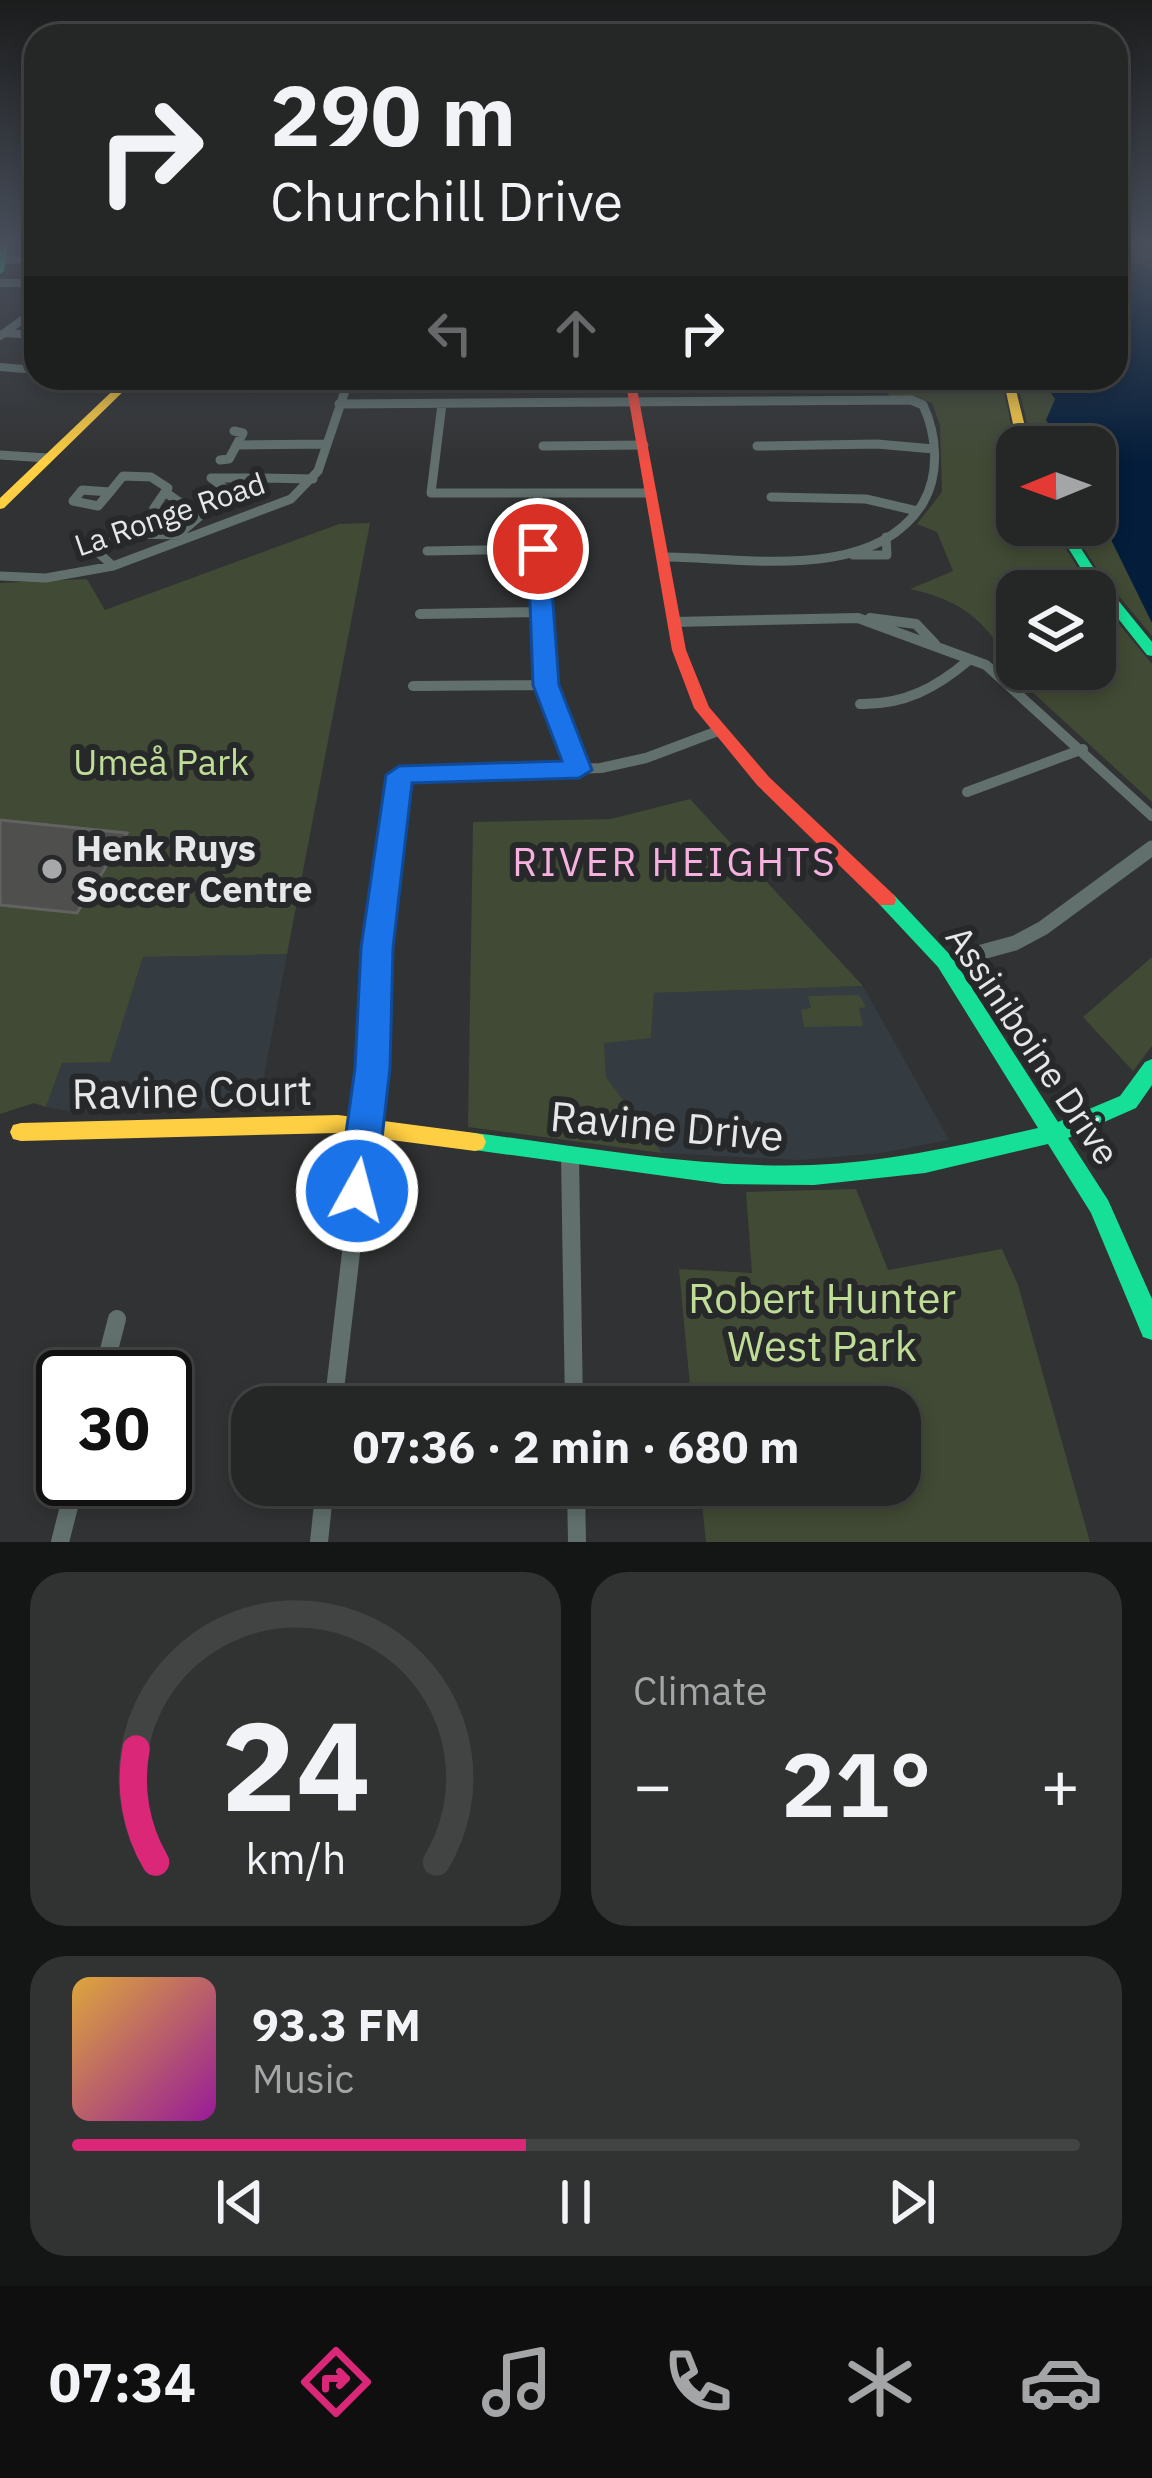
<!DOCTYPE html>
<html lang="en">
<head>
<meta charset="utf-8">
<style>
  :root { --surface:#252626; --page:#313232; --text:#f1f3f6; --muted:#a3a5a7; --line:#424343; --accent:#db2777 }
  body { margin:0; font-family:"IBM Plex Sans",sans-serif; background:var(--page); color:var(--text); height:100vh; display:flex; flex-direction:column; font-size:45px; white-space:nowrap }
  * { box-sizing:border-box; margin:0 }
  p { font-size:39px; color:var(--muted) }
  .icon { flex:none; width:66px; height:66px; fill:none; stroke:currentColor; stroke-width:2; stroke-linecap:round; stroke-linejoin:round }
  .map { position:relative; height:1542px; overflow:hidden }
  .drawer { display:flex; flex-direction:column; gap:30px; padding:30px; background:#141515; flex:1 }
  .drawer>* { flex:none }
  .banner { position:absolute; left:24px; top:24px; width:1104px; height:366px; border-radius:36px; box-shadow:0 6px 18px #0003,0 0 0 3px var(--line); background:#252626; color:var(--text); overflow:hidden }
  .needle { width:78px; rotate:269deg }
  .controls { position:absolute; left:996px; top:426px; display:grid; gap:24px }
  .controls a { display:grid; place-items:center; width:120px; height:120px; border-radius:24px; background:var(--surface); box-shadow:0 6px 18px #0003,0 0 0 3px var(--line); font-size:60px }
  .speed { position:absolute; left:36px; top:1350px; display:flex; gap:24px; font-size:60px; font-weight:700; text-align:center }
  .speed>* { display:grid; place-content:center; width:156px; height:156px; border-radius:50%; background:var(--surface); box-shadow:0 6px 18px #0003,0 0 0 3px var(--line); line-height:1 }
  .speed .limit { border:6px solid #111; border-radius:18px; background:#fff; color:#111 }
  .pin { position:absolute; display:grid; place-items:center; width:102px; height:102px; color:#fff; margin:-51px; border:6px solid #fff; border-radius:50%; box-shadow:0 3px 12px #0007 }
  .me { position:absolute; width:132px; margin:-66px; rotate:7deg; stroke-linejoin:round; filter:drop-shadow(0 0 9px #0008) }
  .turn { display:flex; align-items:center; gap:42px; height:252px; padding:0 48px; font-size:54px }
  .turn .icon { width:156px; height:156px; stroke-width:2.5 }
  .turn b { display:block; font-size:84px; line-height:102px }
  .lanes { display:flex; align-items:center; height:114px; padding:0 48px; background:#0003; justify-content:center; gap:60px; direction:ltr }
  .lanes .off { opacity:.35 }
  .big { font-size:90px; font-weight:700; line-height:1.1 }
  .drawer .card { flex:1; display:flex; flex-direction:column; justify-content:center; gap:18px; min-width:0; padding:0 42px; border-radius:36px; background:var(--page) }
  .drawer .dial { align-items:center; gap:0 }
  .dial svg { height:312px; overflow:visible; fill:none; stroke:var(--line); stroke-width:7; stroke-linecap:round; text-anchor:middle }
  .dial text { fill:var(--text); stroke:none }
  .song { display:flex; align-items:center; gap:36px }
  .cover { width:144px; height:144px; border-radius:18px; background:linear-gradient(135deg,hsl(40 70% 55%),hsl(300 70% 35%)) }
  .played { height:12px; border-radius:6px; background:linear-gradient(90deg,var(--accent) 45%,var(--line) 45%) }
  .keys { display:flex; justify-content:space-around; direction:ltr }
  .heat { display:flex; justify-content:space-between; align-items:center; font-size:66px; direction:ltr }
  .drawer .tiles { flex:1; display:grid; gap:30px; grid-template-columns:1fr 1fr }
  .card:last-child { grid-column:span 2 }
  .trip { position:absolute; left:231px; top:1386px; width:690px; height:120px; border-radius:36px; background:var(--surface); box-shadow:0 6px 18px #0003,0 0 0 3px var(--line); font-weight:700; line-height:120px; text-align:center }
  .menu { display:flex; height:192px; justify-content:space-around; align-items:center; background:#0f0f0f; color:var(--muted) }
  .menu .icon { width:84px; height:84px }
  .menu .on { color:var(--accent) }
  .menu b { font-size:54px; color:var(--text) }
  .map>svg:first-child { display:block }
  .built { fill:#343c41 }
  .green { fill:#414a34 }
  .water { fill:#041d3a }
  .building { fill:#4f4f4e; stroke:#626262; stroke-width:3 }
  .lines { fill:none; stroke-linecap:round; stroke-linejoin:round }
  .street-far4 { stroke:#61706d; stroke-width:8 }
  .street-far3 { stroke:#61706d; stroke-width:9 }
  .street-far2 { stroke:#61706d; stroke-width:10 }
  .street-far1 { stroke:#61706d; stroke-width:15 }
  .street { stroke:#61706d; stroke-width:18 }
  .fast { fill:#16e098; fill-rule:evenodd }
  .slow { fill:#ffcf43; fill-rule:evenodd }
  .jam { fill:#f24e42; fill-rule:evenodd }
  .route { fill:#1a73e8; stroke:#114b97; stroke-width:3 }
  .poi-dot { fill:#a6a8a9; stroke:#26282a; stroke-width:4.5 }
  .labels { text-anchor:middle; stroke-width:12; stroke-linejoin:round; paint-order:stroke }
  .far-street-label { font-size:30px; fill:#e5e7e8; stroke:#26282a }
  .park-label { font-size:36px; fill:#bfdd96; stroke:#26282a }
  .poi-label { font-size:36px; font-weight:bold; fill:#e5e7e8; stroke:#26282a; text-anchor:start }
  .street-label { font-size:36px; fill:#e5e7e8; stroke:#26282a }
  .neighbourhood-label { font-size:39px; letter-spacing:3px; fill:#f6b1df; stroke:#26282a }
  .near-street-label { font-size:42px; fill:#e5e7e8; stroke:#26282a }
  .near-park-label { font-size:42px; fill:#bfdd96; stroke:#26282a }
</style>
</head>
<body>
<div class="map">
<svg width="1152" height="1542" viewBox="0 0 1152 1542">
  <rect width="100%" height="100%" fill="#313233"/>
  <path class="built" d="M287,954L258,1107L73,1112L46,1107L62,1063L110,1061L143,957Z
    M863,986L949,1140L881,1153L800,1160L662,1153L606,1077L604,1042L651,1038L654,993Z"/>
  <path class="green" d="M880,378H1001L1017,452V525H1051L1092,591H1017V669H1095V595L1152,664V802L1004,666L1010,662C983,619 961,600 910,589L953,571L937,532L917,524L942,492L940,425L932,403L912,396L890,397Z
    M1016,378H1048L1073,447H1033Z
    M1095,497L1152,610V636L1099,572L1069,525H1095Z
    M370,523L287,954L143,957L110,1062L62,1063L46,1107L34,1103L0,1114V583L87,579L105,610L339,524Z
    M690,799L863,986L654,993L651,1038L604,1043L606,1077L662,1153L468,1127L473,822L611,819Z
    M1152,957V1046L1133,1071L1083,1017Z
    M859,995L866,1007L859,1008L863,1026L804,1027L801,1010L811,1008L808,996Z
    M856,1189L888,1270L1002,1249L1018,1285L1090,1542H706L700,1485H900V1407H692L679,1269L752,1273L746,1192Z"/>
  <path class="water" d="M1116,256L1152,270V623L1095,507V447H1064L1046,420L1055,399L1041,378H1116Z"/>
  <path class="building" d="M0,820L127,833L77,913L0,905Z"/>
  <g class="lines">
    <path class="street-far4" d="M5,260L36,258
      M0,283H36
      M5,333L36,335
      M0,336L36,310
      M0,367L36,370
      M343,397L349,378"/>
    <path class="street-far3" d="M339,404L911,400L923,405C937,435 940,474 923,503C873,584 742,557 663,557
      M442,404L431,493H652
      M239,445L326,444
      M543,446L644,445
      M757,446L877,444L934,449
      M0,455L48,458
      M220,460L229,459L243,433L234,431
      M263,478L313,479
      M82,490L110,492L98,506L73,501Z
      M110,492L123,476L151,477L168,488L165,492
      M165,492L192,511H157L154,508Z
      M538,495L542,588
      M771,497L866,499L917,511
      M192,511L240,494L263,478H211L234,495
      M179,534L201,515L192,511
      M427,551L538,549
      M853,555H887L886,537
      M113,566L94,549L131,534L183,535
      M0,576L46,578L113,566L291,499L318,471L344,394"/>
    <path class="street-far2" d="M542,585L546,685L579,770
      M420,614L540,612
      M870,618L916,624L935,644
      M674,622L858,618L986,665L1152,816
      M413,686L546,685
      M860,704C904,705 936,688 969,660
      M967,792L1083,749
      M392,832L399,775L601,768L646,758L718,731"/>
    <path class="street-far1" d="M945,962L1015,943L1043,928L1152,848
      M363,1144L377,948L392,829"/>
    <path class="street" d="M570,1155L574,1407
      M102,1377L117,1319
      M333,1407L364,1141
      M576,1485L577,1542
      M60,1542L76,1479
      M319,1542L325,1485"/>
    <path class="fast" d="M0,247H8L4,271L0,274Z
      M1054,525H1066L1100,578L1152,642V656L1147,655L1090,583Z
      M887,893L894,895L952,957L1058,1122L1120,1096L1145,1062L1152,1059V1085L1136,1108L1068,1138L1108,1200L1152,1299V1340L1143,1337L1091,1213L1048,1144L925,1173L814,1185L723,1184L467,1149L464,1142L467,1135L475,1133C586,1147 700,1169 812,1165C889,1162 963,1145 1038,1128L938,967L880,905L878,900L880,895Z"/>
    <path class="slow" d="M126,378H137L4,508L0,509V498Z
      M1003,378H1013L1030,447H1018Z
      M338,1115L475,1133L483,1135L486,1142L483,1149L475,1151L338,1133L21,1141L13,1139L10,1132L13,1125L21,1123Z"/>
    <path class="jam" d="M625,378H635L686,650L709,707L769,777L894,895L896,900L894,905H880L757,785L694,708L672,650Z"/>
  </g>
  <linearGradient id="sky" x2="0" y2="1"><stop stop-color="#1b1c1c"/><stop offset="0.53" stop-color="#484f5b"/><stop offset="1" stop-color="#484f5b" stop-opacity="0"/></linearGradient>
  <rect width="1152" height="463" fill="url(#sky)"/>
  <path class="route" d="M538,543L549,549L559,685L592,770L579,778L412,783L393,948L390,1068L376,1191L370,1203L357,1207L344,1203L338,1191L355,1068L361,948L386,775L399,766L562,761L533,685L528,549Z"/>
  <circle class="poi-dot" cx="52" cy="869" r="12"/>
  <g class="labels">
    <g class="far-street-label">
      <text transform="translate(170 515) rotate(-19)" y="10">La Ronge Road</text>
    </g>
    <g class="park-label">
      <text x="161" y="775">Umeå Park</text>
    </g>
    <g class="poi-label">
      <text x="76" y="861">Henk Ruys<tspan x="76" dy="41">Soccer Centre</tspan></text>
    </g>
    <g class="street-label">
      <text transform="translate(1033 1045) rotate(56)" y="13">Assiniboine Drive</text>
    </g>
    <g class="neighbourhood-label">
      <text x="675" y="876">RIVER HEIGHTS</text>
    </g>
    <g class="near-street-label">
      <text transform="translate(192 1092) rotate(-1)" y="15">Ravine Court</text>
      <text transform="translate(667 1126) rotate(5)" y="15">Ravine Drive</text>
    </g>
    <g class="near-park-label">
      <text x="822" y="1313">Robert Hunter<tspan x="822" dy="48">West Park</tspan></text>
    </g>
  </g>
</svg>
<div class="controls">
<a><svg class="needle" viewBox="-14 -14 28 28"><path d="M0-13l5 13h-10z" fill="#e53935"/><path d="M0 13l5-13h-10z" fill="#a3a5a7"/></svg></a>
<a><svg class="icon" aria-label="layers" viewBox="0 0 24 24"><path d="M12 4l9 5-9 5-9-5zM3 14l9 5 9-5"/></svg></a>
</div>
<div class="speed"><div class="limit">30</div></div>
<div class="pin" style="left:538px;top:549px;background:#d93025"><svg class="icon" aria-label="arrive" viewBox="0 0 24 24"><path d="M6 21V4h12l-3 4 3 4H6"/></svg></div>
<svg class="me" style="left:357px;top:1191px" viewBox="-20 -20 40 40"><circle r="17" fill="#1a73e8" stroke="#fff" stroke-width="3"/><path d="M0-11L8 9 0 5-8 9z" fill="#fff"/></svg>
<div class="trip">07:36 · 2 min · 680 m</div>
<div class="banner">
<div class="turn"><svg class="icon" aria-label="right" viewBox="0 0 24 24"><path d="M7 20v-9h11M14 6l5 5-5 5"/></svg><div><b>290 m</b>Churchill Drive</div></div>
<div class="lanes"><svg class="icon off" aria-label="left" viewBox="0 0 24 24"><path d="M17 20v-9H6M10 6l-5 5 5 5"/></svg><svg class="icon off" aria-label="ahead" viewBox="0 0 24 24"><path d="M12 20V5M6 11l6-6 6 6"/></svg><svg class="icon" aria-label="right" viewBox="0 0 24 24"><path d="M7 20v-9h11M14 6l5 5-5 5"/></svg></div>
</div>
</div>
<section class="drawer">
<div class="tiles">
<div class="card dial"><svg viewBox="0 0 100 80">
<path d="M14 69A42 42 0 1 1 86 69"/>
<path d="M14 69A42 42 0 0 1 9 40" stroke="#db2777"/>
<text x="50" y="56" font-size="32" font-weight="700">24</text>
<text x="50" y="72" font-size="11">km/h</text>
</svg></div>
<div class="card"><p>Climate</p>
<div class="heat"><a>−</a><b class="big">21°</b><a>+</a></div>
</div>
<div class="card">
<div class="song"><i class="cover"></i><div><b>93.3 FM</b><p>Music</p></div></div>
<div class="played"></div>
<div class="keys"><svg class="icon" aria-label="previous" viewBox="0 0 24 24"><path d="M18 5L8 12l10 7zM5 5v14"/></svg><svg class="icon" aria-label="pause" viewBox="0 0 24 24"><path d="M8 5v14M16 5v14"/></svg><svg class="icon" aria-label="next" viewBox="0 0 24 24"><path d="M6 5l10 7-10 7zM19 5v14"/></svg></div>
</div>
</div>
</section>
<nav class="menu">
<b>07:34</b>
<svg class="icon on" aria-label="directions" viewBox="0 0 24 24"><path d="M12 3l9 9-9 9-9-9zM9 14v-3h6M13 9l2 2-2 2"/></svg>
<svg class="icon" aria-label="music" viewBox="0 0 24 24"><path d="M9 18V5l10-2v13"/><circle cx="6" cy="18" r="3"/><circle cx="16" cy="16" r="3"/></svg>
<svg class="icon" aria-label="phone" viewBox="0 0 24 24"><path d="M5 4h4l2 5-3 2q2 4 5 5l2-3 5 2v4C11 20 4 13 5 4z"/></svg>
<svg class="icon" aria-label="climate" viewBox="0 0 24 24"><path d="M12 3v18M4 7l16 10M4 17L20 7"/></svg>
<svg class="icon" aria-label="car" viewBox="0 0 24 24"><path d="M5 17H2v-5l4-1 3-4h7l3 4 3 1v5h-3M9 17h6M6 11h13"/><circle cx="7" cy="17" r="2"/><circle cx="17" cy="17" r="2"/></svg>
</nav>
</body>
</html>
